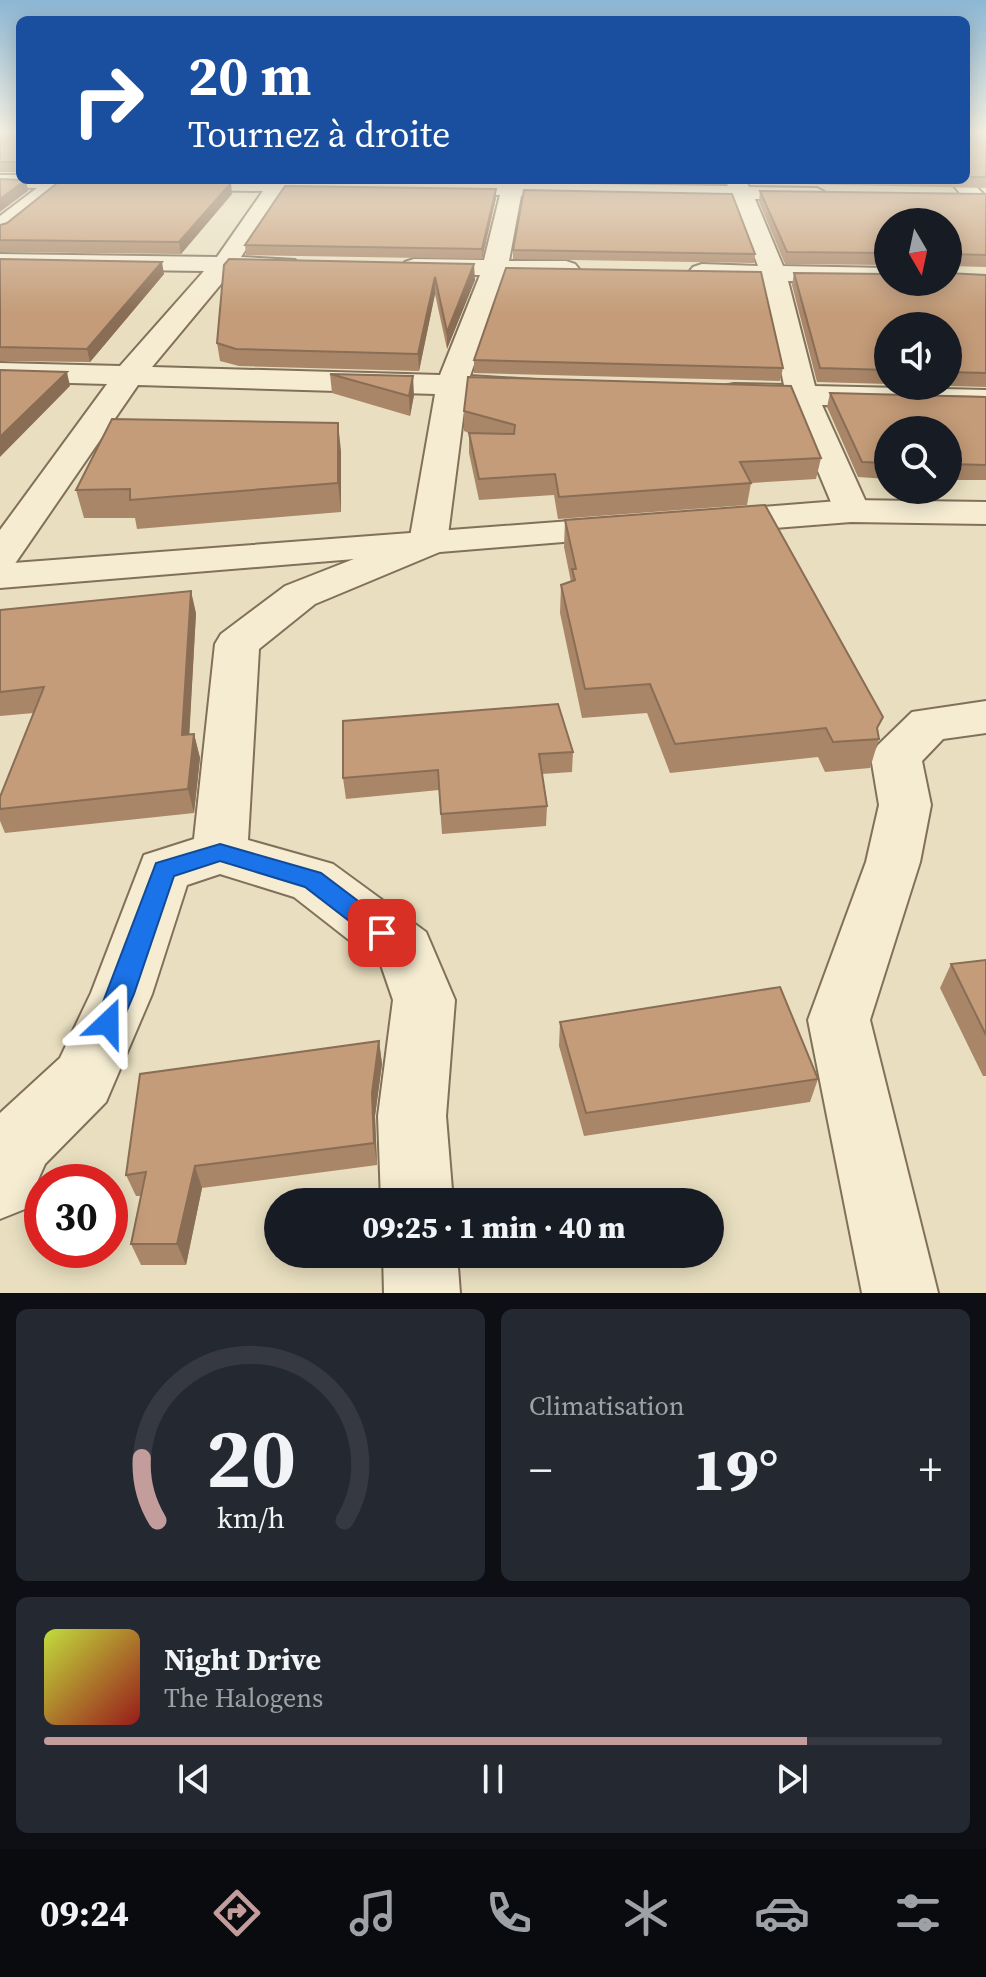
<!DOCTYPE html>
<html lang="fr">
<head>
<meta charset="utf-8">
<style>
  :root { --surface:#171b24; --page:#242831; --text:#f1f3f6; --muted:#9ea1a6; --line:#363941; --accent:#c39d9c }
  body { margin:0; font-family:"Source Serif 4",serif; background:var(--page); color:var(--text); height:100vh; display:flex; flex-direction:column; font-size:30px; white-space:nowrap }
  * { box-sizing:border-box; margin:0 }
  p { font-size:26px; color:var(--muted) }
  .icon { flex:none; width:44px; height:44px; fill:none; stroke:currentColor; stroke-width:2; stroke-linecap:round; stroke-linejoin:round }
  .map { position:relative; height:1293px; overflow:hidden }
  .side { display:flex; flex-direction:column; gap:16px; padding:16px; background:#0d0f14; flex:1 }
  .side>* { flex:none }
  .hud { position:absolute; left:16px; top:16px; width:954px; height:168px; border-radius:12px; box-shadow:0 4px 20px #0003; background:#1a4fa0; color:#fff; overflow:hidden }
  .needle { width:52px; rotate:171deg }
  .tools { position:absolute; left:874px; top:208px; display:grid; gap:16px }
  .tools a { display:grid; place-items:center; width:88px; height:88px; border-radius:50%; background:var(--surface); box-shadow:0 4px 20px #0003; font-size:40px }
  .speed { position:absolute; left:24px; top:1164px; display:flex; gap:16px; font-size:40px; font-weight:700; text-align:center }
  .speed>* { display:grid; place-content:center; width:104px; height:104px; border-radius:50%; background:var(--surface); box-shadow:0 4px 20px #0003; line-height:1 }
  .speed .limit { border:12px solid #d22; background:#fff; color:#111 }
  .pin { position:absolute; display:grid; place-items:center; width:68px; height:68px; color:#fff; margin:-34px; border-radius:16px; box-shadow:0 4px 12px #0006 }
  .me { position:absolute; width:88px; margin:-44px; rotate:23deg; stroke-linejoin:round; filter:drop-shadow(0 0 6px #0008) }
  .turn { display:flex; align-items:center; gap:28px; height:168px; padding:0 40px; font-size:36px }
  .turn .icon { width:104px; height:104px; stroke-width:2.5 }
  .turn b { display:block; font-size:56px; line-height:68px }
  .big { font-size:60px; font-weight:800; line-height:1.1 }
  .side .widget { flex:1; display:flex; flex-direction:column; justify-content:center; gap:12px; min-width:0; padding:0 28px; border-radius:12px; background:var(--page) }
  .side .dial { align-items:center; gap:0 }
  .dial svg { height:208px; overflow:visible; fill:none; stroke:var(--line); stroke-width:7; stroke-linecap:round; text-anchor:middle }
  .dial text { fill:var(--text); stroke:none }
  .song { display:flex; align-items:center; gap:24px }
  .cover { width:96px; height:96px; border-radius:12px; background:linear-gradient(135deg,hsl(70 70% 55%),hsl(0 70% 35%)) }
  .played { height:8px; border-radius:4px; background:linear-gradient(90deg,var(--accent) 85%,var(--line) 85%) }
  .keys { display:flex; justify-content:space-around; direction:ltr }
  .heat { display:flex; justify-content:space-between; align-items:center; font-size:44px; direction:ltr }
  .side .tiles { flex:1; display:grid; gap:16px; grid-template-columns:1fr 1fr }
  .widget:last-child { grid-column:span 2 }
  .trip { position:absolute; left:264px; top:1188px; width:460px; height:80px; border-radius:40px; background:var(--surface); box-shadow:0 4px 20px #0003; font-weight:800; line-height:80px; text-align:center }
  .dock { display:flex; height:128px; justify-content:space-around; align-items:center; background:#090b0e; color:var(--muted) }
  .dock .icon { width:56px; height:56px }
  .dock .selected { color:var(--accent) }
  .dock b { font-size:36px; color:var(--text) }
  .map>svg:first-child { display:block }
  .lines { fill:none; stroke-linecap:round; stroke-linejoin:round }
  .minor-casing { stroke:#81705a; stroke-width:4 }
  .tertiary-casing { stroke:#81705a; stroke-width:4 }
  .minor { fill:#f5ecd2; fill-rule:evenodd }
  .tertiary { fill:#f5ecd2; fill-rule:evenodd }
  .wall { fill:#a98668 }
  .shaded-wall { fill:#896d55 }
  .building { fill:#c49c79; stroke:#896d55; stroke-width:2 }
  .route { fill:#1a73e8; stroke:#114b97; stroke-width:2 }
</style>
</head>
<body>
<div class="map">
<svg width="986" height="1293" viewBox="0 0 986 1293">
  <rect width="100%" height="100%" fill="#e9dfc0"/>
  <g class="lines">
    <g class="minor-casing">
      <path id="minor" d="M0,175H20V180L503,183L504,180H524V183L728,186L726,180H746L749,187L817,188L828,194L825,199H755L783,266L888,268V282H895L888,284L788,281L815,386L986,390V408L822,405L870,511L864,519L851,522L838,519L790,404L723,400L718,393L723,386L734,384L784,385L762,281L702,280L693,277L689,272L693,267L702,264L758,266L733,199L521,196L509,261H566L575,264L579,269L575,274L566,277L505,276L470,376L536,380L541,387L536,394L525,396L466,395L447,543L442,551L315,604L259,649L248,840L333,864L426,932L455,1000L446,1116L453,1202H381L378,1116L393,1000L381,965L294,897L220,874L187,885L152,994L106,1102L45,1164L25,1209L0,1219V1113L60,1058L91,993L144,855L194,839L215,644L221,634L285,586L410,537L435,394L138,385L14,565L0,569V530L107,384L0,381V363L120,366L204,271L0,268V254L217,257L263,191L63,188L8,232L0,234V216L37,188L0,187ZM284,192L500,195L484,260L414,259L405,262L401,267L405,272L414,275H480L440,375L152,367L231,272L295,270L298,265L295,260L241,257Z
        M966,176L986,197V217L978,215L949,180H966Z
        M986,701V733L943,739L922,761L931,805L920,862L870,1020L938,1293H862L808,1020L866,862L879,805L871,757L878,745L912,712Z
        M383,1254H457L460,1293H384Z"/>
    </g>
    <g class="tertiary-casing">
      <path id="tertiary" d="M851,500L986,502V524L851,522L713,533L700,530L694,522L700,514L713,511Z
        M624,517L637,520L643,528L637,536L0,588V564Z"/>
    </g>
    <use href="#minor" class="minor"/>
    <use href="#tertiary" class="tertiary"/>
  </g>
  <path class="wall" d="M0,132H20V172H0Z
    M966,132H986V188L751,183L748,180H966Z
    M527,180H725L724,183Z
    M496,189V198L482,259L246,255L245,245Z
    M760,191L986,194V267L948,266V268V222H888V265L785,264L759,202Z
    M232,194L181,254L0,252V225Z
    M513,250L755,254L754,263L513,259Z
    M0,259L164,274L90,362L0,361Z
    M229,259L475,280L447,349L435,294L419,371L239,366L220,361L217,343Z
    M794,273L986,275V387L948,386V326H888V384L817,382L792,285Z
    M474,360L783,368L780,381L474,373Z
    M330,374L414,395L410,416L332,393Z
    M830,393L986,396V480H948V430H888V479L858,477L827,407Z
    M464,411L821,458L816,479L751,483L747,505L558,519L554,495L479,500L469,453V433L464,431Z
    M341,451V512L137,529L135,518H84L76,490Z
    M565,520L878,733L879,739L870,768L825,772L818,757L670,773L647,713L582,718L560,613L561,585L571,582L564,547Z
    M0,610L196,613L189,734H194L200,758L194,813L5,833L0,821V797L34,713L0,716Z
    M343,721L573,752L572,772L542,774L547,806L546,826L442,834L439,790L346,799L343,778Z
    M986,960V1076H983L940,988L951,964Z
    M560,1022L818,1079L810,1102L584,1136L559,1046Z
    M379,1041L382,1064L375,1116L377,1165L202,1188L186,1265H141L131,1244L141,1196H136L126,1175Z"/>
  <path class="shaded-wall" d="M26,180L28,191L0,212V199Z
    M231,183L232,194L181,254L179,242Z
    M496,189V198L482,259V249Z
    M162,262L164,274L90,362L87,349Z
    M474,264L475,280L447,349V332Z
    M435,277V294L419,371L418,354Z
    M67,372L70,386L0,457V437Z
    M413,376L414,395L410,416L409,396Z
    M338,423L341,451V512L338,483Z
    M191,591L196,613L188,759L182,735Z
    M194,734L200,758L194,813L188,789Z
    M379,1041L382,1064L375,1116L377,1165L374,1143L372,1093Z
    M195,1166L202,1188L186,1265L177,1244Z"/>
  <path class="building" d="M0,132H20V166L17,162H0Z
    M966,132H986V177H966Z
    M0,179L20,180H26L0,199Z
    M61,180L231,183L179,242L0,240V225L7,223Z
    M285,186L496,189L482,249L245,245Z
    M524,190L732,194L755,254L513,250Z
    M760,191L986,194V255L951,254L948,267V222H888V253L787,252Z
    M0,259L162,262L87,349L0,347Z
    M229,259L474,264L447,332L435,277L418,354L236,349L217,343L224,265Z
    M506,268L761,272L783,368L474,360Z
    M794,273L888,274V282H948V273L986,275V373L948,372V326H888V370L820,368Z
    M0,370L67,372L0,437Z
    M330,374L413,376L409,396Z
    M468,377L791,386L821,458L740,462L751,483L559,497L555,474L479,479L469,433L514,434L515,425L464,411Z
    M830,393L986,397V465L948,464V430H888V463L862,462Z
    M112,419L338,423V483L130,500V489L76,490Z
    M765,505L883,717L877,728L879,739L833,742L826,728L675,744L650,684L585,689L561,585L575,580L572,569H576L565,520Z
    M191,591L182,735L194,734L188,789L0,809V797L44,687L0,692V610Z
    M558,704L573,752L539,754L547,806L441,814L438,770L343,778V721Z
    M986,960V1035L951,964Z
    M780,987L818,1079L586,1113L560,1022Z
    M379,1041L372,1093L374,1143L195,1166L177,1244H131L146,1172L126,1175L140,1074Z"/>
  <linearGradient id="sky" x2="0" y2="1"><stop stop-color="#8cb7d4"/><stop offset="0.42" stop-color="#f5f1e3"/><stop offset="1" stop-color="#f5f1e3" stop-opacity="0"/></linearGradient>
  <rect width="986" height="313" fill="url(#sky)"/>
  <path class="route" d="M220,844L321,873L391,926L394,933L391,940L382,943L374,940L305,887L220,861L174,876L134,994L118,1031L108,1034L99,1031L95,1023L156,863Z"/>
</svg>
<div class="tools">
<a><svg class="needle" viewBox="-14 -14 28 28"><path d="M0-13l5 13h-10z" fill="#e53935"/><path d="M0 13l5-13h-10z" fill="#9ea1a6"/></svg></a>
<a><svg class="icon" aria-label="sound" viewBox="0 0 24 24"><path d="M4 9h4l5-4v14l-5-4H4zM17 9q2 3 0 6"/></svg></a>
<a><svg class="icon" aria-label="search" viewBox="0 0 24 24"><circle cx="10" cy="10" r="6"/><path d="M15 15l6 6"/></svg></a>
</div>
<div class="speed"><div class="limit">30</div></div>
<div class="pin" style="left:382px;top:933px;background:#d93025"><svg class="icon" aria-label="arrive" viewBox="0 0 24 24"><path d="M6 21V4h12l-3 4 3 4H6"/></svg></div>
<svg class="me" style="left:108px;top:1023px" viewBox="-20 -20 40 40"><path d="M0-17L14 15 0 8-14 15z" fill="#1a73e8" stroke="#fff" stroke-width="4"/></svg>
<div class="trip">09:25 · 1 min · 40 m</div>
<div class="hud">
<div class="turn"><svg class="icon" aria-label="right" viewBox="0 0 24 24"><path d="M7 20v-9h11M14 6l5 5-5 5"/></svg><div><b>20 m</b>Tournez à droite</div></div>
</div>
</div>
<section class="side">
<div class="tiles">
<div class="widget dial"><svg viewBox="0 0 100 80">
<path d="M14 69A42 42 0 1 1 86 69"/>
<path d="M14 69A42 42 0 0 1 8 45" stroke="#c39d9c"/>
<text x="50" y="56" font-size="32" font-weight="700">20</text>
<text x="50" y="72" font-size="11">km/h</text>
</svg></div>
<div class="widget"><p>Climatisation</p>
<div class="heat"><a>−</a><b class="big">19°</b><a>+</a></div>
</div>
<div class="widget">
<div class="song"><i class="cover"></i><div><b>Night Drive</b><p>The Halogens</p></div></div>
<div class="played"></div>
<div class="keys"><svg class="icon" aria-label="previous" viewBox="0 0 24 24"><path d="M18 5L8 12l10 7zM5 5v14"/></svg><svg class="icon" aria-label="pause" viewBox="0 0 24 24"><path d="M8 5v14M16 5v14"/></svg><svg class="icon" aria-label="next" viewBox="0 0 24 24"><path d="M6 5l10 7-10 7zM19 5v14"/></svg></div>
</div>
</div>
</section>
<nav class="dock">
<b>09:24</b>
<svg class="icon selected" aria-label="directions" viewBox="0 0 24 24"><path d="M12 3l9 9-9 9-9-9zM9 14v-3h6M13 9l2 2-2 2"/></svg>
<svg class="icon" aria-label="music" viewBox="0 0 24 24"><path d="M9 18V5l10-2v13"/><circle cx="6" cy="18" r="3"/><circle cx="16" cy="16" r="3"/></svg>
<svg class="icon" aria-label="phone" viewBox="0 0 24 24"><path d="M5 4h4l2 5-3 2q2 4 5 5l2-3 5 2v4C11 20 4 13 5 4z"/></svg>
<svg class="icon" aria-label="climate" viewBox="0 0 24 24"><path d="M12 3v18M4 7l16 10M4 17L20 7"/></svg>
<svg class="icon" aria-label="car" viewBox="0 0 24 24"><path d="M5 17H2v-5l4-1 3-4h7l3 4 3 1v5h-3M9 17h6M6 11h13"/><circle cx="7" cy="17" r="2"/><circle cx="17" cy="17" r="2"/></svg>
<svg class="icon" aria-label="filters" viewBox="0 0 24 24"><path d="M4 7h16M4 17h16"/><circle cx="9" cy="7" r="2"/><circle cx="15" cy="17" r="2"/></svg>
</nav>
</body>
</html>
